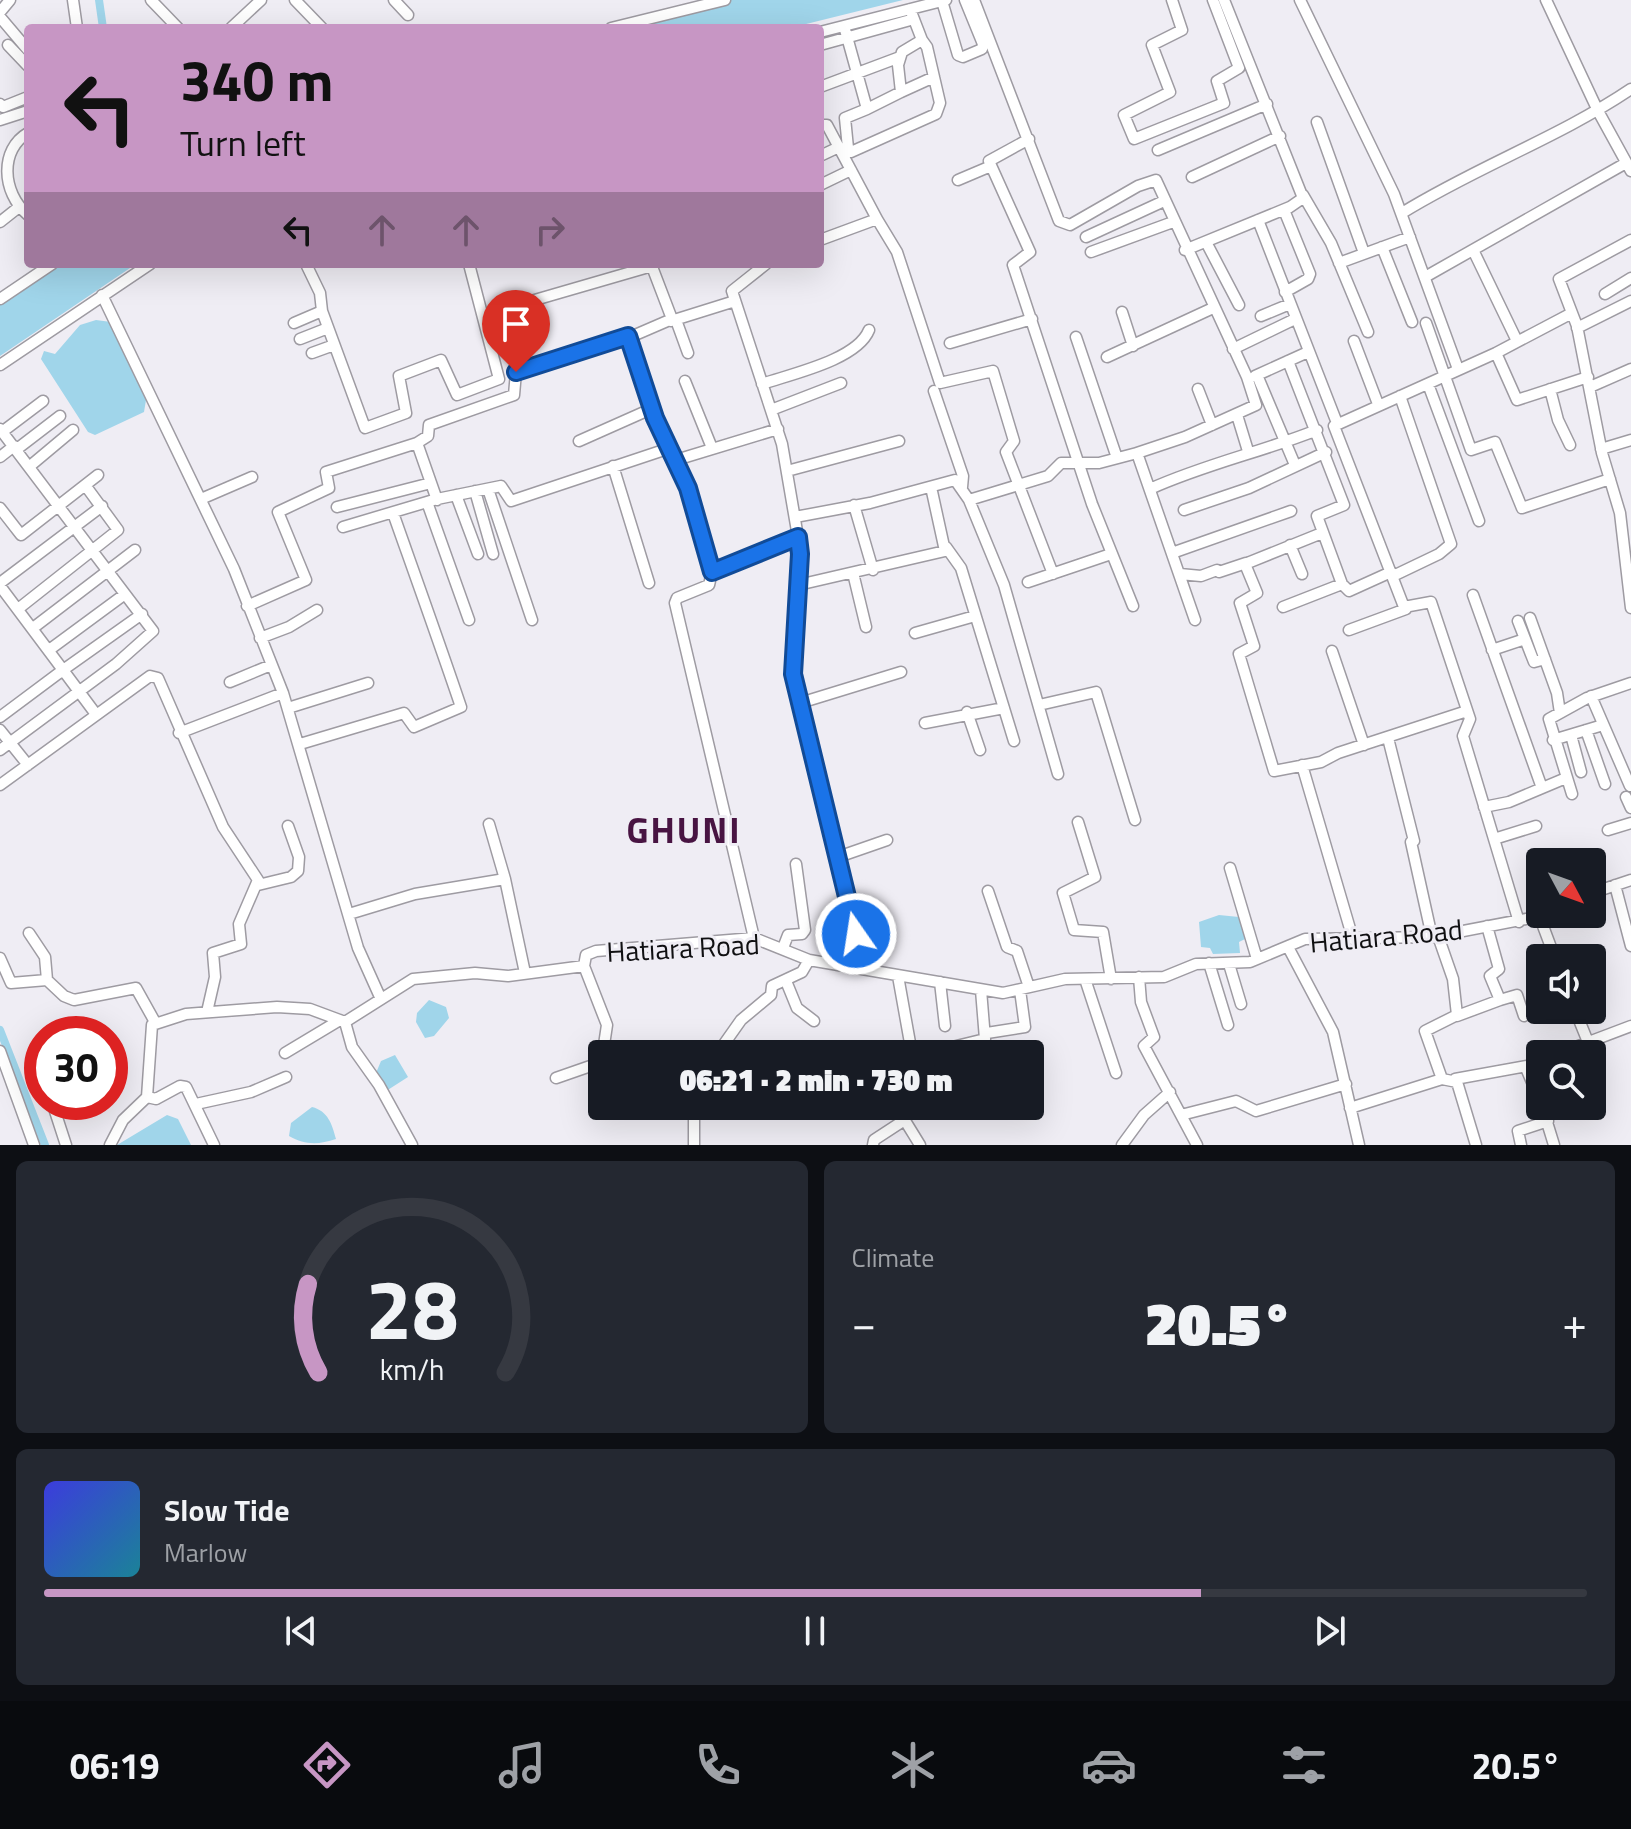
<!DOCTYPE html>
<html lang="en">
<head>
<meta charset="utf-8">
<style>
  :root { --surface:#171b24; --page:#242831; --text:#f1f3f6; --muted:#9ea1a6; --line:#363941; --accent:#c796c4 }
  body { margin:0; font-family:"Titillium Web",sans-serif; background:var(--page); color:var(--text); height:100vh; display:flex; flex-direction:column; font-size:30px; white-space:nowrap }
  * { box-sizing:border-box; margin:0 }
  p { font-size:26px; color:var(--muted) }
  .icon { flex:none; width:44px; height:44px; fill:none; stroke:currentColor; stroke-width:2; stroke-linecap:round; stroke-linejoin:round }
  .map { position:relative; height:1145px; overflow:hidden }
  .sheet { display:flex; flex-direction:column; gap:16px; padding:16px; background:#0d0f14; flex:1 }
  .sheet>* { flex:none }
  .guide { position:absolute; left:24px; top:24px; width:800px; height:244px; border-radius:8px; box-shadow:0 8px 32px #0002; background:#c796c4; color:#111; overflow:hidden }
  .needle { width:52px; rotate:131deg }
  .controls { position:absolute; left:1526px; top:848px; display:grid; gap:16px }
  .controls a { display:grid; place-items:center; width:80px; height:80px; border-radius:8px; background:var(--surface); box-shadow:0 8px 32px #0002; font-size:40px }
  .speed { position:absolute; left:24px; top:1016px; display:flex; gap:16px; font-size:40px; font-weight:700; text-align:center }
  .speed>* { display:grid; place-content:center; width:104px; height:104px; border-radius:50%; background:var(--surface); box-shadow:0 8px 32px #0002; line-height:1 }
  .speed .limit { border:12px solid #d22; background:#fff; color:#111 }
  .pin { position:absolute; display:grid; place-items:center; width:68px; height:68px; color:#fff; margin:-82px -34px; border-radius:50% 50% 50% 0; rotate:-45deg; box-shadow:0 0 8px #0007 }
  .pin .icon { rotate:45deg }
  .me { position:absolute; width:88px; margin:-44px; rotate:347deg; stroke-linejoin:round; filter:drop-shadow(0 0 6px #0008) }
  .turn { display:flex; align-items:center; gap:28px; height:168px; padding:0 24px; font-size:36px }
  .turn .icon { width:104px; height:104px; stroke-width:2.5 }
  .turn b { display:block; font-size:56px; line-height:68px }
  .lanes { display:flex; align-items:center; height:76px; padding:0 24px; background:#0003; justify-content:center; gap:40px; direction:ltr }
  .lanes .off { opacity:.35 }
  .big { font-size:60px; font-weight:800; line-height:1.1 }
  .sheet .card { flex:1; display:flex; flex-direction:column; justify-content:center; gap:12px; min-width:0; padding:0 28px; border-radius:12px; background:var(--page) }
  .sheet .dial { align-items:center; gap:0 }
  .dial svg { height:208px; overflow:visible; fill:none; stroke:var(--line); stroke-width:7; stroke-linecap:round; text-anchor:middle }
  .dial text { fill:var(--text); stroke:none }
  .song { display:flex; align-items:center; gap:24px }
  .cover { width:96px; height:96px; border-radius:12px; background:linear-gradient(135deg,hsl(240 70% 55%),hsl(190 70% 35%)) }
  .played { height:8px; border-radius:4px; background:linear-gradient(90deg,var(--accent) 75%,var(--line) 75%) }
  .keys { display:flex; justify-content:space-around; direction:ltr }
  .heat { display:flex; justify-content:space-between; align-items:center; font-size:44px; direction:ltr }
  .sheet .tiles { flex:1; display:grid; gap:16px; grid-template-columns:1fr 1fr }
  .card:last-child { grid-column:span 2 }
  .trip { position:absolute; left:588px; top:1040px; width:456px; height:80px; border-radius:8px; background:var(--surface); box-shadow:0 8px 32px #0002; font-weight:800; line-height:80px; text-align:center }
  .tabs { display:flex; height:128px; justify-content:space-around; align-items:center; background:#090b0e; color:var(--muted) }
  .tabs .icon { width:56px; height:56px }
  .tabs .on { color:var(--accent) }
  .tabs b { font-size:36px; color:var(--text) }
  .map>svg:first-child { display:block }
  .water { fill:#a0d5ea }
  .lines { fill:none; stroke-linecap:round; stroke-linejoin:round }
  .canal { stroke:#a0d5ea; stroke-width:8 }
  .minor-casing { stroke:#9e9ba2; stroke-width:13 }
  .minor { stroke:#fff; stroke-width:10 }
  .route-casing { stroke:#114b97; stroke-width:20 }
  .route { stroke:#1a73e8; stroke-width:14 }
  .labels { text-anchor:middle; stroke-width:6; stroke-linejoin:round; paint-order:stroke }
  .street-label { font-size:28px; fill:#101012; stroke:#efedf4 }
  .district-label { font-size:36px; font-weight:bold; letter-spacing:2px; fill:#481442; stroke:#efedf4 }
</style>
</head>
<body>
<div class="map">
<svg width="1631" height="1145" viewBox="0 0 1631 1145">
  <rect width="100%" height="100%" fill="#efedf4"/>
  <path class="water" d="M730,0H903L790,28H614Z
    M56,264H136L0,356V301Z
    M96,320L111,322L146,400L144,412L95,435L88,432L41,359L44,351L55,354L80,325Z
    M1219,915L1239,917L1245,939L1239,942L1240,953L1213,954L1210,948L1201,947L1199,922Z
    M429,1000L446,1007L449,1018L434,1036L425,1038L416,1022L417,1013Z
    M395,1055L408,1077L383,1093L376,1073L381,1061Z
    M312,1107C328,1111 332,1124 336,1139C318,1145 305,1145 289,1136L291,1123Z
    M167,1115L178,1119L191,1145H117Z"/>
  <g class="lines">
    <path class="canal" d="M99,0L103,28
      M0,1030L45,1145"/>
    <g class="minor-casing">
      <path id="minor" d="M73,0L77,28
        M151,0L178,28
        M295,0L322,28
        M394,0L408,15
        M1172,0L1182,30L1152,45L1170,92L1124,115L1134,139L1224,103L1217,81L1239,68L1213,0
        M1300,0L1394,194L1458,369
        M1546,0L1598,111L1631,171
        M942,1L958,55L963,57L982,49L983,44L965,0
        M0,12L10,0
        M0,17L28,50
        M844,26L867,109L901,92L898,65L902,52L922,40L910,9
        M231,28L261,0
        M611,28L725,0
        M820,32L946,0
        M8,45L28,66
        M820,45L914,19
        M820,87L900,57
        M901,92L934,77
        M0,104L3,107L28,97
        M867,109L845,118L848,148L851,152L936,114L940,103L927,47L922,40
        M0,120L28,111
        M1317,122L1364,253
        M820,125H827L877,219L820,240
        M28,133C0,149 1,192 28,215
        M1029,139L989,161L1030,252L1013,265L1092,504L1133,606
        M1158,150L1267,104
        M820,156L839,147
        M1192,177L1280,136
        M958,180L991,166
        M820,185L851,170
        M1303,195L1331,243L1368,332
        M1284,210L1310,274L1308,279L1285,292
        M1402,213C1476,167 1560,137 1631,89
        M877,219L897,252L940,383L993,371L1014,441L1006,452L1053,574
        M1258,220L1337,423
        M0,222L19,207
        M1086,237L1164,201
        M1631,240L1559,279L1577,326L1602,453L1620,513L1631,608
        M1206,242L1239,305
        M1382,247L1412,322
        M1185,250L1290,207L1303,198L1224,0
        M1091,252L1173,222
        M1474,252L1517,341
        M1339,263L1410,237
        M306,264L320,293L322,311L365,428L406,413L399,376L441,360L457,395L499,379L469,264
        M651,264L672,319L628,338L655,418L688,488L712,572L709,585L677,598L675,603L754,938
        M1425,277L1626,163
        M1605,294L1631,278
        M102,295L234,569L283,693L358,948L380,997
        M0,299L52,264
        M514,306L652,266
        M1122,312L1133,346
        M1261,316L1290,304
        M676,320L688,353
        M671,321L735,301
        M294,323L322,311
        M1426,323L1471,450L1495,442L1522,508L1610,479
        M1577,328L1631,301
        M1076,337L1117,458
        M300,339L328,328
        M1354,341L1378,404
        M950,343L1032,319
        M1233,349L1295,319
        M312,353L334,345
        M1496,353L1517,400L1588,377
        M1107,357L1213,308
        M1288,361L1344,505L1317,516L1342,584L1349,591L1391,572
        M0,365L150,264
        M1257,375L1295,465
        M1255,376L1308,352
        M685,381L712,448
        M762,384C791,374 857,360 869,330
        M1428,384L1479,521
        M1590,387L1631,369
        M1198,389L1212,425
        M1550,389L1558,420L1570,445
        M934,391L963,476L962,487
        M771,410L841,383
        M1237,415L1248,451
        M0,429L153,631L116,664L0,750
        M2,432L43,401
        M579,441L651,409
        M417,443L428,436L429,425L514,395L516,372L628,336
        M17,449L60,416
        M1601,449L1631,440
        M1137,453L1195,620
        M0,457L14,446
        M676,460L778,429
        M30,466L73,430
        M613,466L649,583
        M787,471L899,441
        M488,489L532,620
        M1150,489C1205,464 1262,452 1317,430
        M475,491L493,554
        M456,495L478,554
        M201,499L252,477
        M969,500L1004,585L1058,774
        M427,502L469,620
        M854,505L873,570
        M337,507L431,483
        M0,508L21,535L98,475
        M1184,510L1249,488L1326,452
        M795,517L870,503L955,480L969,500L1048,476L1061,463H1099L1137,453L1185,437L1256,405L1247,377L1156,180L1138,186L1070,225L1059,221L974,0
        M343,527L437,499L501,486L511,501L670,448
        M1322,533L1245,564L1257,593L1240,603L1254,646L1239,654L1274,771L1321,762L1338,753L1467,711
        M798,537L800,554L793,674L852,916L861,968
        M1290,545L1302,574
        M946,547L961,568L1014,741
        M1172,553L1291,511
        M712,572L798,537L782,444L732,291L766,264
        M1219,572L1246,563
        M853,573L866,627
        M1180,574L1201,576L1217,570
        M1393,576L1439,554L1451,544L1400,396
        M1028,582L1111,554
        M0,583L102,506
        M798,585L945,551L931,487
        M0,586L63,670L0,717
        M1473,595L1542,788
        M247,606L306,580L278,512L329,488L326,472L417,443L437,500
        M1283,607L1342,584
        M18,609L118,530L85,485
        M1530,618L1557,693L1560,713
        M1518,621L1534,662L1545,659
        M33,628L135,550
        M1349,630L1406,609
        M915,633L975,616
        M260,638L289,627L317,610
        M49,650L125,594
        M1492,650L1525,639
        M1332,651L1364,745
        M230,682L271,665
        M1591,696L1630,786
        M800,703L901,672
        M1039,705L1096,692L1135,820
        M288,708L368,683
        M967,712L980,750
        M95,713L63,670L142,614
        M925,723L1004,708
        M0,730L28,765
        M1586,730L1605,784
        M179,733L283,693
        M1571,735L1581,772
        M1388,738L1414,841
        M1553,740L1603,725
        M300,744L404,713L414,727L461,707C439,642 416,578 393,513
        M1302,765L1353,939
        M0,785L150,676L158,678L223,827L258,880L239,924L241,944L213,953L215,977L207,1012
        M1572,794L1549,719L1587,698L1631,683
        M1626,797L1631,808
        M1484,807L1509,802L1566,778
        M1078,822L1095,877L1063,893L1074,930L1103,932L1111,979
        M1608,830L1631,823
        M1494,839L1536,826
        M1411,842L1432,937
        M838,857L887,840
        M1230,868L1257,959
        M505,879L525,973
        M258,885L291,877L298,871L299,857L288,826
        M1615,885L1631,946
        M988,891L1007,947L1017,951L1029,987
        M1592,893L1631,880
        M349,914L415,894L505,879L489,824
        M1540,918L1555,958
        M1519,922L1463,736L1470,719L1431,602L1404,607L1334,426L1496,353L1572,313
        M29,933L45,957L47,980
        M1438,936L1453,979L1457,1015L1425,1031L1442,1079L1457,1082L1476,1145
        M1288,947L1333,1032L1359,1145
        M783,948L788,935L802,934L805,930L796,864
        M0,958L11,983L47,980L64,996L74,1000L136,988L155,1022
        M1209,963L1228,1025
        M1229,964L1241,1004
        M584,966L607,1025L602,1058
        M898,976L912,1054
        M1139,977L1141,1002L1154,1037L1144,1046L1197,1145
        M1085,979L1116,1073
        M786,981L797,1008L814,1021
        M940,982L945,1026
        M1500,1000L1517,995L1524,1016
        M1575,1010L1588,1042
        M1457,1016L1500,1000L1490,976L1499,969L1487,926
        M345,1022L352,1047L379,1085L412,1145
        M987,1033L1025,1027L1020,990
        M940,1050L985,1039L981,990
        M0,1051L34,1145
        M285,1053L340,1020
        M717,1054L741,1020L771,995L772,986L802,972L809,960
        M1557,1054L1631,1026
        M1540,1061L1526,1068L1540,1101
        M556,1078L602,1062
        M1455,1079L1527,1066
        M147,1097L156,1099L180,1086L186,1087L214,1145
        M52,1102L66,1145
        M196,1104L251,1092L286,1077
        M694,1106V1145
        M1542,1106L1554,1145
        M1350,1108L1442,1079
        M1181,1115L1236,1101L1256,1111L1346,1084
        M904,1119L920,1145
        M110,1145L123,1120L147,1097L152,1025L186,1014L277,1007L310,1009L345,1022L413,979L475,973L508,976L584,966L586,955L596,951L754,938L809,960L1003,993L1065,979L1164,977L1196,964L1250,962L1305,939L1432,937L1552,914
        M873,1145L874,1140L900,1123L910,1106
        M1122,1145L1144,1115L1170,1092
        M1521,1145L1518,1131L1548,1121"/>
    </g>
    <use href="#minor" class="minor"/>
  </g>
  <g class="lines">
    <g class="route-casing">
      <path id="route" d="M516,372L628,336L655,418L688,488L712,572L798,537L800,554L793,674L856,934"/>
    </g>
    <use href="#route" class="route"/>
  </g>
  <g class="labels">
    <g class="street-label">
      <text transform="translate(1386 936) rotate(-5)" y="10">Hatiara Road</text>
      <text transform="translate(683 948) rotate(-3)" y="10">Hatiara Road</text>
    </g>
    <g class="district-label">
      <text x="684" y="843">GHUNI</text>
    </g>
  </g>
</svg>
<div class="controls">
<a><svg class="needle" viewBox="-14 -14 28 28"><path d="M0-13l5 13h-10z" fill="#e53935"/><path d="M0 13l5-13h-10z" fill="#9ea1a6"/></svg></a>
<a><svg class="icon" aria-label="sound" viewBox="0 0 24 24"><path d="M4 9h4l5-4v14l-5-4H4zM17 9q2 3 0 6"/></svg></a>
<a><svg class="icon" aria-label="search" viewBox="0 0 24 24"><circle cx="10" cy="10" r="6"/><path d="M15 15l6 6"/></svg></a>
</div>
<div class="speed"><div class="limit">30</div></div>
<div class="pin" style="left:516px;top:372px;background:#d93025"><svg class="icon" aria-label="arrive" viewBox="0 0 24 24"><path d="M6 21V4h12l-3 4 3 4H6"/></svg></div>
<svg class="me" style="left:856px;top:934px" viewBox="-20 -20 40 40"><circle r="17" fill="#1a73e8" stroke="#fff" stroke-width="3"/><path d="M0-11L8 9 0 5-8 9z" fill="#fff"/></svg>
<div class="trip">06:21 · 2 min · 730 m</div>
<div class="guide">
<div class="turn"><svg class="icon" aria-label="left" viewBox="0 0 24 24"><path d="M17 20v-9H6M10 6l-5 5 5 5"/></svg><div><b>340 m</b>Turn left</div></div>
<div class="lanes"><svg class="icon" aria-label="left" viewBox="0 0 24 24"><path d="M17 20v-9H6M10 6l-5 5 5 5"/></svg><svg class="icon off" aria-label="ahead" viewBox="0 0 24 24"><path d="M12 20V5M6 11l6-6 6 6"/></svg><svg class="icon off" aria-label="ahead" viewBox="0 0 24 24"><path d="M12 20V5M6 11l6-6 6 6"/></svg><svg class="icon off" aria-label="right" viewBox="0 0 24 24"><path d="M7 20v-9h11M14 6l5 5-5 5"/></svg></div>
</div>
</div>
<section class="sheet">
<div class="tiles">
<div class="card dial"><svg viewBox="0 0 100 80">
<path d="M14 69A42 42 0 1 1 86 69"/>
<path d="M14 69A42 42 0 0 1 10 35" stroke="#c796c4"/>
<text x="50" y="56" font-size="32" font-weight="700">28</text>
<text x="50" y="72" font-size="11">km/h</text>
</svg></div>
<div class="card"><p>Climate</p>
<div class="heat"><a>−</a><b class="big">20.5°</b><a>+</a></div>
</div>
<div class="card">
<div class="song"><i class="cover"></i><div><b>Slow Tide</b><p>Marlow</p></div></div>
<div class="played"></div>
<div class="keys"><svg class="icon" aria-label="previous" viewBox="0 0 24 24"><path d="M18 5L8 12l10 7zM5 5v14"/></svg><svg class="icon" aria-label="pause" viewBox="0 0 24 24"><path d="M8 5v14M16 5v14"/></svg><svg class="icon" aria-label="next" viewBox="0 0 24 24"><path d="M6 5l10 7-10 7zM19 5v14"/></svg></div>
</div>
</div>
</section>
<nav class="tabs">
<b>06:19</b>
<svg class="icon on" aria-label="directions" viewBox="0 0 24 24"><path d="M12 3l9 9-9 9-9-9zM9 14v-3h6M13 9l2 2-2 2"/></svg>
<svg class="icon" aria-label="music" viewBox="0 0 24 24"><path d="M9 18V5l10-2v13"/><circle cx="6" cy="18" r="3"/><circle cx="16" cy="16" r="3"/></svg>
<svg class="icon" aria-label="phone" viewBox="0 0 24 24"><path d="M5 4h4l2 5-3 2q2 4 5 5l2-3 5 2v4C11 20 4 13 5 4z"/></svg>
<svg class="icon" aria-label="climate" viewBox="0 0 24 24"><path d="M12 3v18M4 7l16 10M4 17L20 7"/></svg>
<svg class="icon" aria-label="car" viewBox="0 0 24 24"><path d="M5 17H2v-5l4-1 3-4h7l3 4 3 1v5h-3M9 17h6M6 11h13"/><circle cx="7" cy="17" r="2"/><circle cx="17" cy="17" r="2"/></svg>
<svg class="icon" aria-label="filters" viewBox="0 0 24 24"><path d="M4 7h16M4 17h16"/><circle cx="9" cy="7" r="2"/><circle cx="15" cy="17" r="2"/></svg>
<b>20.5°</b>
</nav>
</body>
</html>
